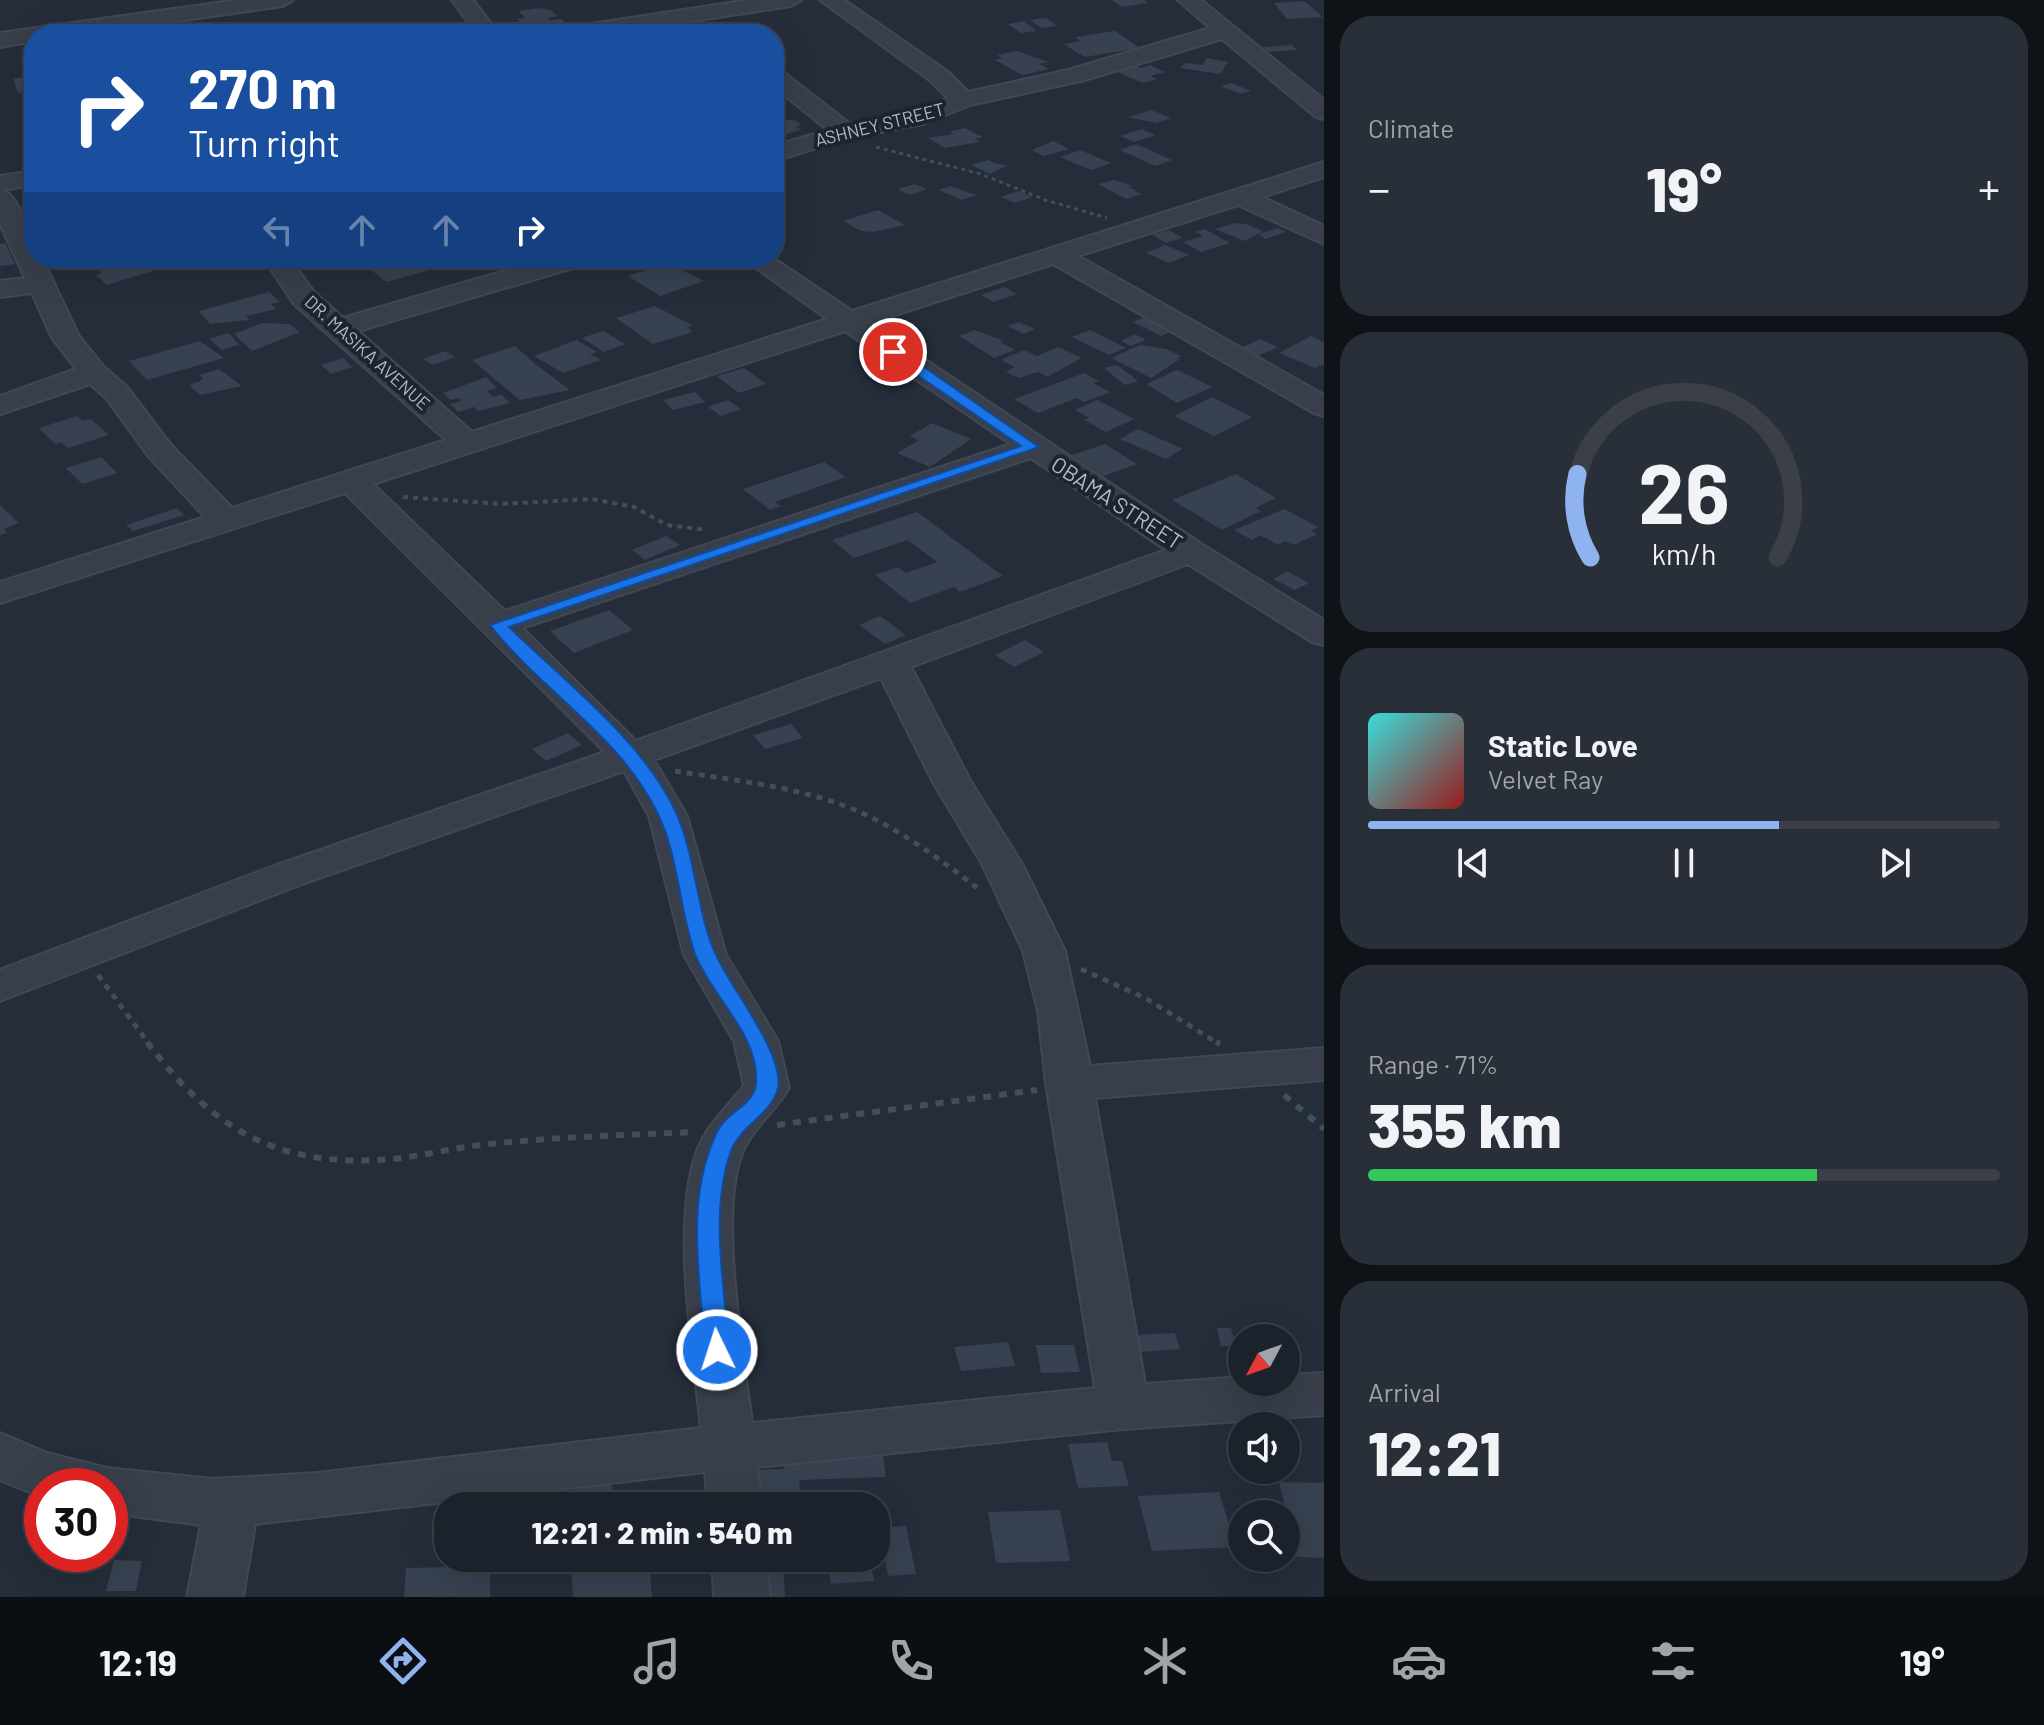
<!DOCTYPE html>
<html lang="en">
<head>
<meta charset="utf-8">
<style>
  :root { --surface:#1c222c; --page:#292f38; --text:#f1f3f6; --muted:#a0a4a9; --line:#3a3f48; --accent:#8fb3ef }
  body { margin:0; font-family:Barlow,sans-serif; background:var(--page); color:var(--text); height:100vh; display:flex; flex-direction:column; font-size:30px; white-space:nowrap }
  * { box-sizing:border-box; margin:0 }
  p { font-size:26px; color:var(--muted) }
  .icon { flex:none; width:44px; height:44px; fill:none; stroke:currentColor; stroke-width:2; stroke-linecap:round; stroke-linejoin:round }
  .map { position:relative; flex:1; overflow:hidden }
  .details { display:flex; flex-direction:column; gap:16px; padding:16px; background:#0f1318; width:720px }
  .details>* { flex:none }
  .banner { position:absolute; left:24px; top:24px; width:760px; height:244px; border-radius:32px; box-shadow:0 8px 32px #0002,0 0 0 2px var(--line); background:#1a4fa0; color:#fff; overflow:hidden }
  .needle { width:52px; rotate:229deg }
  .tools { position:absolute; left:1228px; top:1324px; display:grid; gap:16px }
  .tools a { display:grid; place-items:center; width:72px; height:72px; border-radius:50%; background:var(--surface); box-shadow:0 8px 32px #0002,0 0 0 2px var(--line); font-size:40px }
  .speed { position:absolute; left:24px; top:1468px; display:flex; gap:16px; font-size:40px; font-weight:700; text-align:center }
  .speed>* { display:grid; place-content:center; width:104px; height:104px; border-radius:50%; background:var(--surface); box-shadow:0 8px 32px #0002,0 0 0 2px var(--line); line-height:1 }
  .speed .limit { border:12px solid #d22; background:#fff; color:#111 }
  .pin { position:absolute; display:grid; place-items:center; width:68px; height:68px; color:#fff; margin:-34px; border:4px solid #fff; border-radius:50%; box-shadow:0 2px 8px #0007 }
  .me { position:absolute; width:88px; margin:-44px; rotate:356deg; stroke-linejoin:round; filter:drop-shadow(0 0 6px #0008) }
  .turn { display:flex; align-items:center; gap:28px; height:168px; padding:0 32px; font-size:36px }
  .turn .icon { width:104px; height:104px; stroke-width:2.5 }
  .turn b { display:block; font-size:56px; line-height:68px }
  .lanes { display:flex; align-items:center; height:76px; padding:0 32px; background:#0003; justify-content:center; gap:40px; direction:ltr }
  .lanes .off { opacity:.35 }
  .big { font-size:60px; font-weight:800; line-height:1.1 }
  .details .tile { flex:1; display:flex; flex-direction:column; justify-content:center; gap:12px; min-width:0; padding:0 28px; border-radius:32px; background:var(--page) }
  .details .dial { align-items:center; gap:0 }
  .dial svg { height:208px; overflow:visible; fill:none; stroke:var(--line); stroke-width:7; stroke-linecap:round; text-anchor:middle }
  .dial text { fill:var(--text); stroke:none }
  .song { display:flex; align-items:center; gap:24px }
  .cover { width:96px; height:96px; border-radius:12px; background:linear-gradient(135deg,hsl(180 70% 55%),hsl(0 70% 35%)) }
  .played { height:8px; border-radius:4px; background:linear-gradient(90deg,var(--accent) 65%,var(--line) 65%) }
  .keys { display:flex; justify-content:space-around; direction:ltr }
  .heat { display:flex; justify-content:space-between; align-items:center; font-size:44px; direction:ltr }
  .charge { height:12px; border-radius:6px; background:linear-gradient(90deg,#34c759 71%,var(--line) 0) }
  .trip { position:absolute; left:434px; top:1492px; width:456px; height:80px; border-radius:32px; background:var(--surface); box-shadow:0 8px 32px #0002,0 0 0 2px var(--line); font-weight:800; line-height:80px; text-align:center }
  .dock { display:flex; height:128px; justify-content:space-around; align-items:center; background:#0b0e12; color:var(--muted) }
  .dock .icon { width:56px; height:56px }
  .dock .active { color:var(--accent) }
  .dock b { font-size:36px; color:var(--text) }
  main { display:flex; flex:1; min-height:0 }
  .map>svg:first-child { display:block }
  .building { fill:#374150 }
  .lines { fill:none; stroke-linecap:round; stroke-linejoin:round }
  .minor-casing { stroke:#414853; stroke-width:4 }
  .path-far3 { stroke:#3f5153; stroke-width:3; stroke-dasharray:4 4; stroke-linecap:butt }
  .path-far2 { stroke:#3f5153; stroke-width:4; stroke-dasharray:5 5; stroke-linecap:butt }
  .path-far1 { stroke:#3f5153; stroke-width:5; stroke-dasharray:6 6; stroke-linecap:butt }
  .path { stroke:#3f5153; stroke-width:6; stroke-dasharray:8 8; stroke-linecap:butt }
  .minor { fill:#383f4a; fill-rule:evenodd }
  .route { fill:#1a73e8; stroke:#114b97; stroke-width:2 }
  .labels { text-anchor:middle; stroke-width:8; stroke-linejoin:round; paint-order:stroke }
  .far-street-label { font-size:18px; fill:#b3bac6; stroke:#1d242f }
  .street-label { font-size:22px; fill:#b3bac6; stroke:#1d242f }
</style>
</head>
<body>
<main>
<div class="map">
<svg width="1324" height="1597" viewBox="0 0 1324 1597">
  <rect width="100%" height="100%" fill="#252d3a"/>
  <path class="building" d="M1112,0H1144L1149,3L1122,7Z
    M1304,1L1323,17L1287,19L1274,3Z
    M538,8L551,10L557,16L548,18L550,20L562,19L566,24L525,29L517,19L525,18L519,11Z
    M1046,18L1057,26L1041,28L1030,20Z
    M1024,21L1037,31L1021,33L1008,24Z
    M686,26L688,33L656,34L652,29Z
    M1115,31L1140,48L1085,57L1063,44L1081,41L1075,37Z
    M1292,45L1297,50L1268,52L1263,47Z
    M1017,51L1048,62L1039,64L1049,69L1022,75L995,60L1003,58L997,55Z
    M1207,58L1228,62L1220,74L1181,68L1185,63L1202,65Z
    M1133,65L1141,68L1150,65L1165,72L1150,76L1157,79L1143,83L1117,72Z
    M34,75V91L18,93L13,79Z
    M1232,83L1251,91L1240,94L1221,86Z
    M1151,110L1171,118L1156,123L1128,117Z
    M793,119L802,125L796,126L801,130L784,135L774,132V123Z
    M965,128L983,137L975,139L980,142L945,148L928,138L954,134L949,132Z
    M1142,129L1156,135L1134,142L1120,136Z
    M1053,141L1069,149L1044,156L1032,150Z
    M1136,144L1172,160L1155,166L1120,150Z
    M1080,150L1111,163L1091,170L1060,157Z
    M988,160L997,164L1008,165L990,174L971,165Z
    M1114,180L1134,186L1128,187L1142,194L1126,199L1098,184Z
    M915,184L927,189L910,195L898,189Z
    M951,186L964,191L977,195L962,200L939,190Z
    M1019,191L1032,197L1015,203L1001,197Z
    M878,210L905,225L872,232L861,231L843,221Z
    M1236,223L1246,224L1263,231L1245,241L1215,229Z
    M1278,228L1286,232L1265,239L1259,234Z
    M1204,229L1230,243L1201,252L1183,242L1203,236L1195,232Z
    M1169,230L1183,238L1166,243L1152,235Z
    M5,243L15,264L0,266V244Z
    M1165,245L1189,255L1169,263L1146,253Z
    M304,258H358V259L337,268L332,264L318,268Z
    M365,258H423L437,268L387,282L367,267L374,265Z
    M141,260L153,271L107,285L96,275L102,274L99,271L121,265L124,268Z
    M668,263L704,281L660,296L628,276Z
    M1004,287L1017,294L994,302L981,295Z
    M269,292L280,302L271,304L276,309L246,316L249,320L210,324L199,311Z
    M655,306L692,325L687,327L693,332L653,344L616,318Z
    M1145,317L1173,331L1161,336L1133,322Z
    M1019,322L1035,329L1024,334L1008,326Z
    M262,323L289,324L300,332L252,351L234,334Z
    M975,330L1004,341L1000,342L1015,350L994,358L959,336Z
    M1090,330L1126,348L1109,355L1072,337Z
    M603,331L625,344L604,352L582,338Z
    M229,333L239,345L222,350L209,339Z
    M1135,334L1146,340L1131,346L1121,341Z
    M1311,336L1324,342V364L1315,368L1279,353Z
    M1260,339L1278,347L1251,359L1234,351Z
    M576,340L597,352L590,354L601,360L563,373L534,356Z
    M200,341L224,358L147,380L129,361Z
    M1140,345L1166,349L1181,356L1177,358L1180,359L1151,378L1111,358Z
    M515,346L534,363L570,390L520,400L472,360Z
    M1058,347L1082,358L1047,377L1038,372L1019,378L1006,372L1015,367L1001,360L1024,350L1037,356Z
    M445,351L455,357L432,365L423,359Z
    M343,358L353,367L331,374L321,365Z
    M1117,365L1138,381L1125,385L1104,368Z
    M744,368L766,384L739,393L717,376Z
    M219,369L242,386L200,395L189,385L200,381L203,378L199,375Z
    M1177,370L1200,381L1212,387L1177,403L1146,384Z
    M1084,373L1099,381L1093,383L1110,392L1084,402L1077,398L1038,413L1014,399Z
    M486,377L497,388L487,391L493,397L501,394L510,403L478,411L474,407L458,412L450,404L462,401L459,398L450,400L443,393Z
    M695,392L705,402L673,410L663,400Z
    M1212,397L1252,417L1214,436L1174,416Z
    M728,400L741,409L721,416L708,407Z
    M1097,400L1113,408L1134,419L1106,432L1084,420L1089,418L1075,410Z
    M77,416L82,421L91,419L109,435L68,448L61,442L55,444L39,428Z
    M932,423L971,439L930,467L897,453L919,440L910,436Z
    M1138,429L1183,449L1166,459L1120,439Z
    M1105,444L1137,464L1104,476L1072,455Z
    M101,457L117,473L82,484L66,468Z
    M824,462L846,477L775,502L781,506L770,510L743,489Z
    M1236,474L1276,498L1255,508L1261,511L1222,530L1172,500Z
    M0,505L19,523L4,529L7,533L0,535Z
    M177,508L184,515L133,531L126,525Z
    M1284,509L1318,527L1311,531L1317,534L1294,545L1285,541L1278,545L1260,535L1252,540L1234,530Z
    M917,512L1003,576L960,592L954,587L910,603L875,575L898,567L906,573L937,562L908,540L854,558L832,540Z
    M666,536L680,545L645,560L632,550Z
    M1287,571L1309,583L1295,590L1273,579Z
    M609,610L633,630L574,653L550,631Z
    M880,616L906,635L885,644L859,625Z
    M1025,640L1044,652L1014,667L995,655Z
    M791,724L803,738L765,749L753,735Z
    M568,733L582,745L546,761L532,749Z
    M1275,1326L1280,1338H1264L1260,1327Z
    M1217,1328H1231L1236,1346H1221Z
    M1175,1333L1180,1349L1140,1352L1135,1335Z
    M1008,1342L1015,1366L961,1371L954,1347Z
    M1036,1345H1074L1080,1372L1041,1373Z
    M1107,1442L1112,1461H1122L1129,1486L1078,1488L1068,1444Z
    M882,1449L886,1477L799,1480L802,1506H760L757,1470L784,1469L782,1453Z
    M1279,1482L1324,1483V1558L1297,1557Z
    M612,1483L614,1506H575V1485Z
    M1219,1492L1236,1547L1152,1551L1138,1496Z
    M448,1508V1527L437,1528L438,1509Z
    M1060,1510L1070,1561L996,1563L988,1512Z
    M906,1526L916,1574L888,1576L879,1528Z
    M571,1558H649L652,1597H573Z
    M764,1558H783L785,1597H765Z
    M827,1558H870L874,1581L831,1584Z
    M114,1560L142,1561L136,1591H106Z
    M490,1566V1597H404L406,1568Z"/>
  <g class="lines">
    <g class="minor-casing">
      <path id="minor" d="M238,0H293L283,6L87,34H34V41L0,47V33Z
        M452,0H473L499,34H477Z
        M749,0H801L791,6L607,34H553L564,28Z
        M820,0H844L948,72L968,92L1068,70L1210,28L1178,0H1201L1324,100V119L1316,117L1222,39L1081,81L970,105L923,124L849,138L774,161V146L828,130L774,87V69L782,71L850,124L909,113L948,98L932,82Z
        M1324,162V177L1262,197L1324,226V244L1238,205L1078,256L1324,395V416L1314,413L1053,264L870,323L1203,545L1324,620V645L1312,642L1188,564L911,667L971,782L1022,864L1065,951L1090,1066L1324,1048V1080L1095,1098L1145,1384L1242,1377V1382H1286V1375L1324,1373V1415L1123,1429L757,1467L762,1506H708L705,1472L255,1524L243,1597H187L201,1525L110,1513V1486H42V1497L0,1480V1433L47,1453L107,1468L213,1479L317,1473L701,1428C693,1351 671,1222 697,1151C707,1125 727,1107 744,1086L734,1041L684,955L649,816L624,771L302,884L0,1001V970L274,866L605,752L345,493L0,603V582L205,517L149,457L107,399L90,384L0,414V396L76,369L52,338L32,293L0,297V281L25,278L0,224V176L34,171V185L2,190C19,194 34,242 34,258H42L79,336L103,366L127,387L171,445L232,508L446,440L294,304L263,258H289L314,292L343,318L549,258H591L587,264L358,331L472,432L827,319L742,258H773L852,311ZM845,331L1011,444L505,611L373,484ZM1031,458L1166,550L636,741L522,628ZM881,678L933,782L982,864L1023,951L1038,1011L1046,1084L1095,1388L752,1423C744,1358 716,1203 745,1147C756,1125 777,1109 789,1088L778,1041L726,955L687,816L654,760Z
        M712,1558H766L770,1597H714Z"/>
    </g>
    <path class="path-far3" d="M876,147L981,174L1045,200L1107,218"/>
    <path class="path-far2" d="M403,497L500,504L592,499L634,507L667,525L707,530"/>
    <path class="path-far1" d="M675,771C737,781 804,787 862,813C905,833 944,862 981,891
      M1081,969L1147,999L1219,1044
      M98,975L149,1044"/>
    <path class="path" d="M147,1042C213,1130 279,1169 392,1159C424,1156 456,1147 489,1144C557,1137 627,1135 696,1132
      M1216,1042L1220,1044
      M1284,1095L1324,1129
      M777,1125L1037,1090"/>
    <use href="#minor" class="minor"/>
  </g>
  <path class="route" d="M888,349H898L1039,447L509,627C565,682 647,744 678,817C696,860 698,919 717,957C731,988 785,1055 778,1088C772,1114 740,1126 731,1151C709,1212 725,1286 729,1350L726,1357L717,1360L709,1357L705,1350C701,1286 687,1214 709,1152C712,1143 716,1131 722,1124C732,1111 755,1102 756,1084C760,1035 711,996 695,954C679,909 679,858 658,814C620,735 542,692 490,625L1021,446L888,355Z"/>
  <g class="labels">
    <g class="far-street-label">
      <text transform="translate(880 125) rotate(-14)" y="6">ASHNEY STREET</text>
      <text transform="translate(367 353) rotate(42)" y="6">DR. MASIKA AVENUE</text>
    </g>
    <g class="street-label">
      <text transform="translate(1117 503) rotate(33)" y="8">OBAMA STREET</text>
    </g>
  </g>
</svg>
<div class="tools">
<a><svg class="needle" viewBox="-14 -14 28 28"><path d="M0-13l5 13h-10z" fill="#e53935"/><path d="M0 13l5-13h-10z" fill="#a0a4a9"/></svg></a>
<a><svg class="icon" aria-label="sound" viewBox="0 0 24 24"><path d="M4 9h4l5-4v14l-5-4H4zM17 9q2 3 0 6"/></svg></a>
<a><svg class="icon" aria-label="search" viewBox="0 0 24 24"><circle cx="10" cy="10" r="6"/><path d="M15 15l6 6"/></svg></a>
</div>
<div class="speed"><div class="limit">30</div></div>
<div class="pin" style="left:893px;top:352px;background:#d93025"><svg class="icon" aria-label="arrive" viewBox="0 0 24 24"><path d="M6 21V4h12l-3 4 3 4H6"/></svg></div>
<svg class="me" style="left:717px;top:1350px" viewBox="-20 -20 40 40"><circle r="17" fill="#1a73e8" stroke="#fff" stroke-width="3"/><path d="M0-11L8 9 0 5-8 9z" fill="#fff"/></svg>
<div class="trip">12:21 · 2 min · 540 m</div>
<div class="banner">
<div class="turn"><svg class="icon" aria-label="right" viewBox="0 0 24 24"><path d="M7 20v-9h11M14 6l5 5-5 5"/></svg><div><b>270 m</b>Turn right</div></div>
<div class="lanes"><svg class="icon off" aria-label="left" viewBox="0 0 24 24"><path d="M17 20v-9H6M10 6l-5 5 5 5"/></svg><svg class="icon off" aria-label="ahead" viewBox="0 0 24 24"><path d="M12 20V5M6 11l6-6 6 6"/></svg><svg class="icon off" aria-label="ahead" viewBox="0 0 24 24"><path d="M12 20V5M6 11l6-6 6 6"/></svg><svg class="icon" aria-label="right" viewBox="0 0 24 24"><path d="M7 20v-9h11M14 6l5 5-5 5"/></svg></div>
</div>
</div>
<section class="details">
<div class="tile"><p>Climate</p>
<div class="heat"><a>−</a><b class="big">19°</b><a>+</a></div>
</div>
<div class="tile dial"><svg viewBox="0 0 100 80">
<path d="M14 69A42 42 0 1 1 86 69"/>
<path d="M14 69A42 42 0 0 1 9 37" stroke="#8fb3ef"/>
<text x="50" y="56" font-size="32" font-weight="700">26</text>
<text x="50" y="72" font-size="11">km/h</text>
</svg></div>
<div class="tile">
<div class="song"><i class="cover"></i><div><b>Static Love</b><p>Velvet Ray</p></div></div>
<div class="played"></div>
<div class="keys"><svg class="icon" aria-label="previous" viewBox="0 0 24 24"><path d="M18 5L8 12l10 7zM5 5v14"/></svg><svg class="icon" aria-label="pause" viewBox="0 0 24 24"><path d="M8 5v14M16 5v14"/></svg><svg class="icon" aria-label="next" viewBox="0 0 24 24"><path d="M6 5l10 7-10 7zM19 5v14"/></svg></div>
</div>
<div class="tile"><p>Range · 71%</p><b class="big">355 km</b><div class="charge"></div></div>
<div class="tile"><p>Arrival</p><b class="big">12:21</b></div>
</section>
</main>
<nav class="dock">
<b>12:19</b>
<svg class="icon active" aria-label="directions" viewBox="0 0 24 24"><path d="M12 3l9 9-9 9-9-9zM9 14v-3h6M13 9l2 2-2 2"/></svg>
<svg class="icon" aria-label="music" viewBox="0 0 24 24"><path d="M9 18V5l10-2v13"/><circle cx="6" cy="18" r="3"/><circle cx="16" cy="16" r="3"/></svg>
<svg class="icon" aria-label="phone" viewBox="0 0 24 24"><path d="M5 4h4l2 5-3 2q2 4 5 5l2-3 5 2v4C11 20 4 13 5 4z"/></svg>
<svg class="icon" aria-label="climate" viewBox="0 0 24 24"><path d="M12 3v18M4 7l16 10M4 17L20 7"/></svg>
<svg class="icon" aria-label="car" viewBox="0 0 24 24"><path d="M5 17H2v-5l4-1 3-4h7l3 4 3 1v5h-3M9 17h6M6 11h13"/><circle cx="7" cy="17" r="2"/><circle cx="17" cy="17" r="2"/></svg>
<svg class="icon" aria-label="filters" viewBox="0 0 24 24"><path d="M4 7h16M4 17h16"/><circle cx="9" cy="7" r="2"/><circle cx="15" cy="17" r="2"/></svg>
<b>19°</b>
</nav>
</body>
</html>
